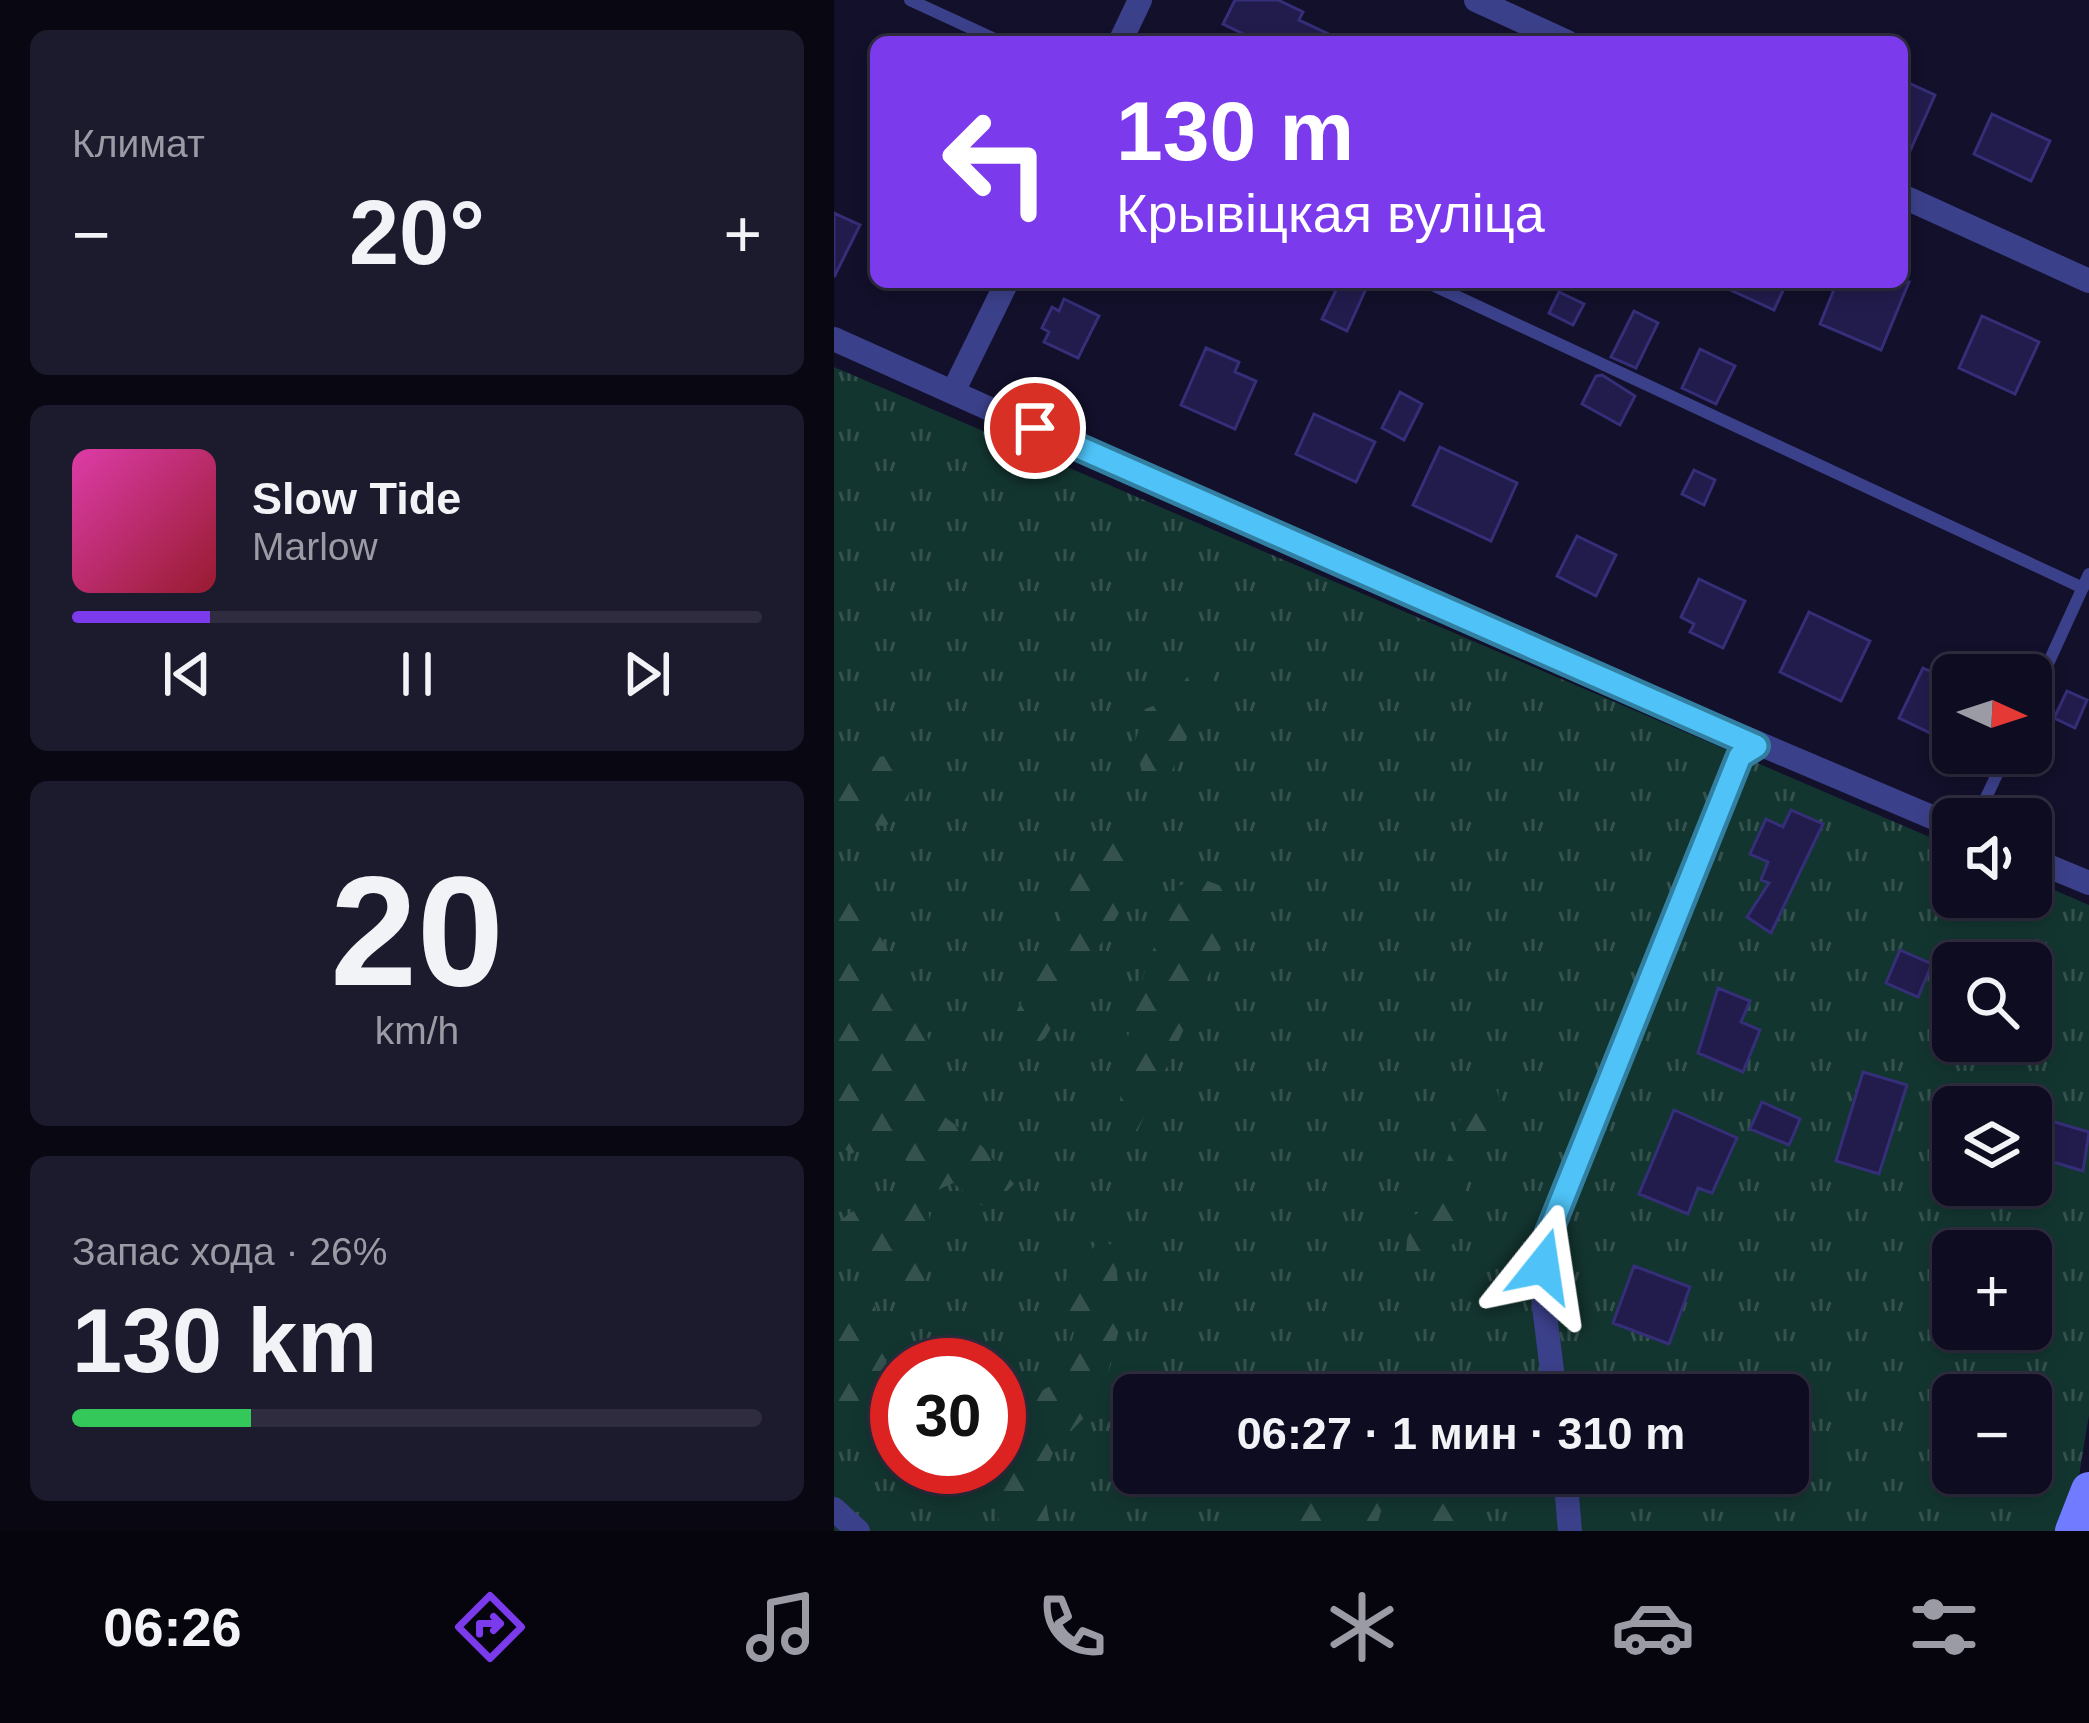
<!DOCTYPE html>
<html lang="ru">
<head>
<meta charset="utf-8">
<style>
  :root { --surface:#0e0c20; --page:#1c1a2d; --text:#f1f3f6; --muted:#9b9ba5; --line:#2e2c3e; --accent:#7c3aed }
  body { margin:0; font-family:Helvetica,sans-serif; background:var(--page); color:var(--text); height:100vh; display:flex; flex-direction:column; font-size:45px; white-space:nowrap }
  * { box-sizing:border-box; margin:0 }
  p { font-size:39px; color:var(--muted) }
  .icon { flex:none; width:66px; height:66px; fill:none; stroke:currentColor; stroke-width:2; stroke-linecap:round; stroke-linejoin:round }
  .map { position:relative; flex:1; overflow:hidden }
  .details { display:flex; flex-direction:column; gap:30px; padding:30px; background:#080712; width:834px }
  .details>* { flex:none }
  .guide { position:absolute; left:36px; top:36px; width:1038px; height:252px; border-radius:18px; box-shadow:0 6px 18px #0003,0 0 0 3px var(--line); background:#7c3aed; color:#fff; overflow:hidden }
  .needle { width:78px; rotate:93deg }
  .controls { position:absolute; left:1098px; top:654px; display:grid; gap:24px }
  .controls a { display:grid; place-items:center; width:120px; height:120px; border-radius:18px; background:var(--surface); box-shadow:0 6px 18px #0003,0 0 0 3px var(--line); font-size:60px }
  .speed { position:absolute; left:36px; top:1338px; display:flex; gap:24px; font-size:60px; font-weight:700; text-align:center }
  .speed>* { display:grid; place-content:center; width:156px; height:156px; border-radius:50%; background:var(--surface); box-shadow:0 6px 18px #0003,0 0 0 3px var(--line); line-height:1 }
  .speed .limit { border:18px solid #d22; background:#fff; color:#111 }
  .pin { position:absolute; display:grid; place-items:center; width:102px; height:102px; color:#fff; margin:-51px; border:6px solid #fff; border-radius:50%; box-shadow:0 3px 12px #0007 }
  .me { position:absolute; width:132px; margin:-66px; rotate:15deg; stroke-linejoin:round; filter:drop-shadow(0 0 9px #0008) }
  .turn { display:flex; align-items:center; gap:42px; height:252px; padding:0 48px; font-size:54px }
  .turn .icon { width:156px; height:156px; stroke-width:2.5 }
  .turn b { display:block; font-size:84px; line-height:102px }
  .big { font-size:90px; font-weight:800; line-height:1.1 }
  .details .widget { flex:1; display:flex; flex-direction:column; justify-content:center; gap:18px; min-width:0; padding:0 42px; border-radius:18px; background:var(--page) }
  .details .dial { align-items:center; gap:0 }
  .dial b { font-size:156px; line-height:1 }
  .song { display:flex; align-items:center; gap:36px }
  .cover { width:144px; height:144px; border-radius:18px; background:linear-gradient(135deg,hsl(320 70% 55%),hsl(350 70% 35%)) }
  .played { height:12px; border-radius:6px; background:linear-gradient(90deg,var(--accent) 20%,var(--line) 20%) }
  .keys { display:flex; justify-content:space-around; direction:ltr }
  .heat { display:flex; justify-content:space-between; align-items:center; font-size:66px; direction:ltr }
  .charge { height:18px; border-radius:9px; background:linear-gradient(90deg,#34c759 26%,var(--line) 0) }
  .trip { position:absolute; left:279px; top:1374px; width:696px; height:120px; border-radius:18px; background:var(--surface); box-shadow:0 6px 18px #0003,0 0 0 3px var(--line); font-weight:800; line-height:120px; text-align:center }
  .tab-bar { display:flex; height:192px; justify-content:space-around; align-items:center; background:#06050d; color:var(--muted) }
  .tab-bar .icon { width:84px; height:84px }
  .tab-bar .active { color:var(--accent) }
  .tab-bar b { font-size:54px; color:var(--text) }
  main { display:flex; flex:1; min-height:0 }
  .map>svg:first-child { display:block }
  .grass { fill:url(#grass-tufts); fill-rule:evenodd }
  .forest { fill:url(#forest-firs) }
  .building { fill:#211c4c; stroke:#352e78; stroke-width:3 }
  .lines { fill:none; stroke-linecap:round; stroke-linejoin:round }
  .lane { stroke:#3b408a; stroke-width:12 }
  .street { stroke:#3b408a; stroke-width:24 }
  .secondary { stroke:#717bff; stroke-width:36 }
  .route-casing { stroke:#337fa1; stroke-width:30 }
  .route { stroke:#4fc3f7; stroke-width:21 }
</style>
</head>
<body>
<main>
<section class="details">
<div class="widget"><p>Климат</p>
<div class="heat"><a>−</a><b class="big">20°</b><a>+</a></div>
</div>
<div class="widget">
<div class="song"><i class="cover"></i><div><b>Slow Tide</b><p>Marlow</p></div></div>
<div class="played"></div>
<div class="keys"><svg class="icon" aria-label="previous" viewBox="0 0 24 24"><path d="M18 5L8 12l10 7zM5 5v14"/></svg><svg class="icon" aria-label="pause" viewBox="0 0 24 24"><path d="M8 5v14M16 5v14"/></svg><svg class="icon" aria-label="next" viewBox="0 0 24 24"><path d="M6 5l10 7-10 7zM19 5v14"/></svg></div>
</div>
<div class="widget dial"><b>20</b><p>km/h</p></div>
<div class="widget"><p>Запас хода · 26%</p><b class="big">130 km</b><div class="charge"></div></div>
</section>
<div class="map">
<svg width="1255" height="1531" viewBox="0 0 1255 1531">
  <defs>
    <pattern id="grass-tufts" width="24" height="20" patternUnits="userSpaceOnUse" patternTransform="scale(3)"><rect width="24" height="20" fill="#133530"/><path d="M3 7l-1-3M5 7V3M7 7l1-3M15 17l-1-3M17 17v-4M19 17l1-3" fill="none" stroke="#35524f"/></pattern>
    <pattern id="forest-firs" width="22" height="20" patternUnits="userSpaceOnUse" patternTransform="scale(3)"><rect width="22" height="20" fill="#133530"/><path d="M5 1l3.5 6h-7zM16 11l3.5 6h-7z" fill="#35524f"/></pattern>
  </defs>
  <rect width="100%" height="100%" fill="#12102a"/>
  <path class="grass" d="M0,367L1119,847V897H1197V880L1255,905V1415L1236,1531H0ZM1119,963H1197V1041H1119ZM1119,1107H1197V1185H1119ZM1119,1251H1197V1329H1119ZM63,1365H165V1467H63ZM300,1395H954V1473H300ZM1119,1395H1197V1473H1119Z"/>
  <path class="forest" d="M371,651L387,662L333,782H310L301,742L311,709L338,699Z
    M66,753L81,769L73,805L52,826L1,823L0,790L20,762Z
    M289,831L315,833L317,859L211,1038L184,1058L177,1021L229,928L223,897L239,872L264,873L275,843Z
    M0,875L11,879C60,959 101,1021 111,1117L149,1147L180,1184L154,1210L119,1183L93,1195L98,1248L88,1291L16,1256L0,1225L29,1204L67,1199L75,1164L51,1137L17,1154L0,1140Z
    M366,878L411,895L297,1145L283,1142C287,1083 291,1030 310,974C320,943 336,917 344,886Z
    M641,1073L658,1074L668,1109L634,1180L621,1243L589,1260L572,1252L575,1219L600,1202Z
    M266,1235L281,1249L287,1321L267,1400L221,1448L208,1480L217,1531H164L171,1410L224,1382L240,1333L227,1292L240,1259L254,1258Z
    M0,1279L41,1306L52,1356L42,1400L0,1414Z
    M446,1473H499L502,1478L559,1473L541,1531H424Z
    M599,1479L618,1481L627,1531H570Z"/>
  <path class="building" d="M401,0H444L469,12L465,20L512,42H426L389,24Z
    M1068,80L1101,95L1068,169Z
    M1158,114L1216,141L1197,181L1140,154Z
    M0,213L26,225L0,277Z
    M506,282H535L513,331L488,319Z
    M879,282H953L940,310Z
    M1003,282H1075L1047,350L986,324Z
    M725,292L750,304L739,325L715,313Z
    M230,299L265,316L244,358L210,342L215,332L208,328L218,307L225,311Z
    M800,311L824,323L802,368L777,357Z
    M1148,316L1205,342L1181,394L1125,368Z
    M372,348L405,362L401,372L422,381L401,429L347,405Z
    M866,349L901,366L882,404L848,388Z
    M768,375L801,396L786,425L748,404L762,376Z
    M566,392L588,404L570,440L548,428Z
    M480,414L541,442L522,482L462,454Z
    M606,447L683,483L657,541L579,505Z
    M860,470L881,480L870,505L848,494Z
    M743,536L782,555L762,596L723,576Z
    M865,579L911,601L889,648L856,632L860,624L847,617Z
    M975,612L1036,641L1007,701L946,672Z
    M1089,668L1119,682V744L1065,718Z
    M1233,691L1253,700L1241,728L1220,718Z
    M957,810L989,824L937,933L913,917L935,883L927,880L934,862L916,854L932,819L949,827Z
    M1066,950L1098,964L1084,997L1052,983Z
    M884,988L916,1001L907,1022L926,1030L909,1072L864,1053Z
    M1029,1072L1073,1085L1045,1174L1002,1161Z
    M928,1102L966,1119L955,1145L916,1129Z
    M840,1110L903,1138L878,1193L864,1188L854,1214L805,1194Z
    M1217,1121L1255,1132L1249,1171L1206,1158Z
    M800,1266L856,1287L835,1344L779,1323Z"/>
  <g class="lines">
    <path class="lane" d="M76,0L167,42
      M592,282L1249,588
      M1197,701L1255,574
      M1142,819L1173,753"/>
    <path class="street" d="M642,0L733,42
      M286,42L306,0
      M1068,196L1255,281
      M0,339L506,566L1119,826
      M119,392L173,282
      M1197,859L1255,883
      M721,1395L710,1306L715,1232L906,756L923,746
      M731,1473L736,1531
      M0,1509L24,1531"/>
    <path class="secondary" d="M1239,1531L1255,1490"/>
  </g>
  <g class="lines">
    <g class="route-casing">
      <path id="route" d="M201,428L922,746L906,756L715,1232L709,1266"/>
    </g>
    <use href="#route" class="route"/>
  </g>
</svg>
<div class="controls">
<a><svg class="needle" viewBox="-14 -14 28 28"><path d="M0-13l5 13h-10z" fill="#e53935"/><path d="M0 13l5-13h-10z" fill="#9b9ba5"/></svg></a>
<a><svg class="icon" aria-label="sound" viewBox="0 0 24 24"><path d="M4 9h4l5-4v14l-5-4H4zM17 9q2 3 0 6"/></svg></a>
<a><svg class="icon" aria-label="search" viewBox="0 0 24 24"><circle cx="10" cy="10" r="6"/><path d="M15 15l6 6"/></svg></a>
<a><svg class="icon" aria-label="layers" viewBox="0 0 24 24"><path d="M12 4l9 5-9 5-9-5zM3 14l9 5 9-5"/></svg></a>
<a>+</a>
<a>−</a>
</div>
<div class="speed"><div class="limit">30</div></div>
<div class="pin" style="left:201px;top:428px;background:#d93025"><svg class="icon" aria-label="arrive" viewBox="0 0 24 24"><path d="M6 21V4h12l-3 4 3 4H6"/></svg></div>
<svg class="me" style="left:709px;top:1266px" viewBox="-20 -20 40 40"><path d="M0-17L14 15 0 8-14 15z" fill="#4fc3f7" stroke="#fff" stroke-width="4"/></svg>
<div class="trip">06:27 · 1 мин · 310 m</div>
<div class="guide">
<div class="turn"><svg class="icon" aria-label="left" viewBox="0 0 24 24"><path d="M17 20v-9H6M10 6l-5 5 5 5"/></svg><div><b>130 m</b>Крывіцкая вуліца</div></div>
</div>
</div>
</main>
<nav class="tab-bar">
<b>06:26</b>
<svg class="icon active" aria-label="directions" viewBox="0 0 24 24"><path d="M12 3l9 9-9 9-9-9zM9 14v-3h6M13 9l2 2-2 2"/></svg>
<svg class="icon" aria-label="music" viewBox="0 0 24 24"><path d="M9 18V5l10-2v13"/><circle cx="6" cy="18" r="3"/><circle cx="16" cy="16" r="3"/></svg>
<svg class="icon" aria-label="phone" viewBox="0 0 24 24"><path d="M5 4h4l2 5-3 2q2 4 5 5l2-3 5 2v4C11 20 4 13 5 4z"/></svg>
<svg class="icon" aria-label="climate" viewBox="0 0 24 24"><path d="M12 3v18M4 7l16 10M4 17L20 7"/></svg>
<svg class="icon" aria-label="car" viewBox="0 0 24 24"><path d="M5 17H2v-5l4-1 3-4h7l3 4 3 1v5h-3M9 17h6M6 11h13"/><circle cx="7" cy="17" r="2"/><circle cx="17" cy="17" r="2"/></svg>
<svg class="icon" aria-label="filters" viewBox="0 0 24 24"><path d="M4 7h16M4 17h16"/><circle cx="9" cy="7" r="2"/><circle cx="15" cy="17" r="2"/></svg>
</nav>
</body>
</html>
